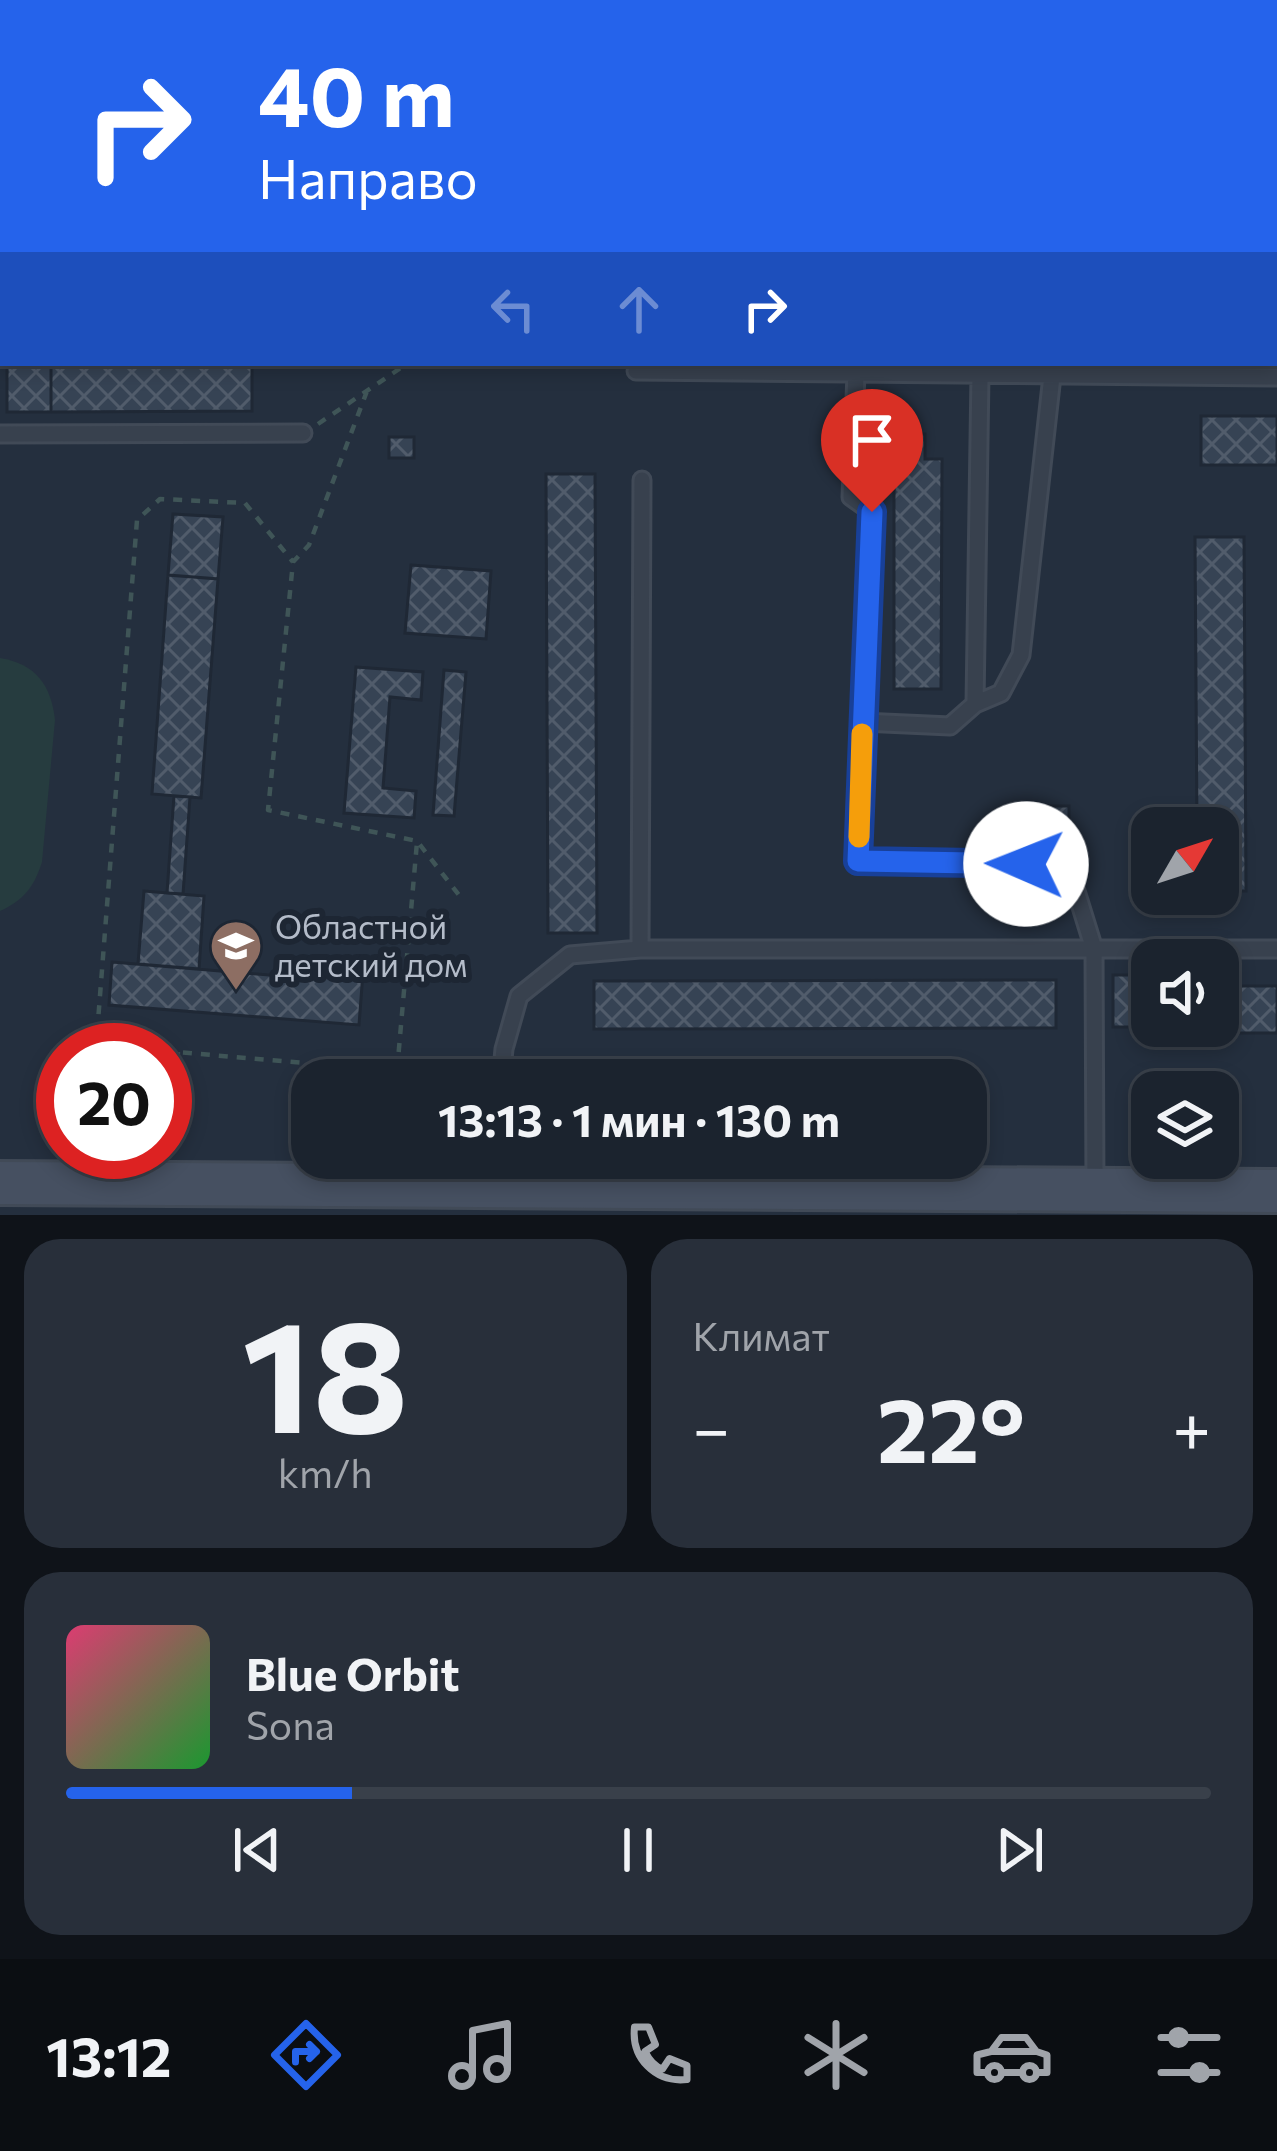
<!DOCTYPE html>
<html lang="ru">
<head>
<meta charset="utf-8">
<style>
  :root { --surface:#1b232e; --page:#282f3a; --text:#f1f3f6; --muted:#a0a4aa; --line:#39404a; --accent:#2563eb }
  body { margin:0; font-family:Commissioner,sans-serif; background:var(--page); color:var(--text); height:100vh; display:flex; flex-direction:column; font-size:45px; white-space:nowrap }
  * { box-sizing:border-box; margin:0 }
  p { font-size:39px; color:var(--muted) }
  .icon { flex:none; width:66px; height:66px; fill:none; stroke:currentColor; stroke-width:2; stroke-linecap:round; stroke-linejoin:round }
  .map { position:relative; height:1215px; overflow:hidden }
  .details { display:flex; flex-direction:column; gap:24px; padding:24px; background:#0f1319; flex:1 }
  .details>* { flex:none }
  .hud { position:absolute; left:0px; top:0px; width:1278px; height:366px; box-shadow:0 6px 18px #0003,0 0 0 3px var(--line); background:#2563eb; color:#fff; overflow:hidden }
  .needle { width:78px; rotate:51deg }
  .fabs { position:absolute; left:1131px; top:807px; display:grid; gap:24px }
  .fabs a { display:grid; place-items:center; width:108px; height:108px; border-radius:24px; background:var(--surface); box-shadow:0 6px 18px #0003,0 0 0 3px var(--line); font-size:60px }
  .speed { position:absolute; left:36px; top:1023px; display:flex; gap:24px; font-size:60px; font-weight:700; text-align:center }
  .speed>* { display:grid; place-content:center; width:156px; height:156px; border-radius:50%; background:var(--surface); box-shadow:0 6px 18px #0003,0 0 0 3px var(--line); line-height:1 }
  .speed .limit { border:18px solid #d22; background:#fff; color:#111 }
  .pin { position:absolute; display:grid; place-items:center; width:102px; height:102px; color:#fff; margin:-123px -51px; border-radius:50% 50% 50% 0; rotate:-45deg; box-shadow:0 0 12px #0007 }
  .pin .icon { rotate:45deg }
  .me { position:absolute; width:132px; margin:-66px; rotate:271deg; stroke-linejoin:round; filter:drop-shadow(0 0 9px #0008) }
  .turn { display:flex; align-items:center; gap:42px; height:252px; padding:0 60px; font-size:54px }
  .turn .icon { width:156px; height:156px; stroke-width:2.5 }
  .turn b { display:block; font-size:84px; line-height:102px }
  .lanes { display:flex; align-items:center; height:114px; padding:0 60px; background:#0003; justify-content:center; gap:60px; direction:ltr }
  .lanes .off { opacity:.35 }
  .big { font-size:90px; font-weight:700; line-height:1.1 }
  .details .widget { flex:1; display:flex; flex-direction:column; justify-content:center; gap:18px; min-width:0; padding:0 42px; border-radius:36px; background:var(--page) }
  .details .dial { align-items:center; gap:0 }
  .dial b { font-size:156px; line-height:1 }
  .song { display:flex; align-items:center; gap:36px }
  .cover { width:144px; height:144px; border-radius:18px; background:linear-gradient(135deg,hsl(340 70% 55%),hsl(130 70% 35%)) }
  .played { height:12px; border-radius:6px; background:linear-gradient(90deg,var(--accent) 25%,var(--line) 25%) }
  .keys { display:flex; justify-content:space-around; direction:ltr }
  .heat { display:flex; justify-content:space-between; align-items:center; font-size:66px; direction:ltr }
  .details .tiles { flex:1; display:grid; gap:24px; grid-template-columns:1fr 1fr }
  .widget:last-child { grid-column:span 2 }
  .trip { position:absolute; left:291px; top:1059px; width:696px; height:120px; border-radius:36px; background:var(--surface); box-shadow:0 6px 18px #0003,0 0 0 3px var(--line); font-weight:700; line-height:120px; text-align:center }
  .dock { display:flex; height:192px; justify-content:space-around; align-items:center; background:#0b0e12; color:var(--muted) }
  .dock .icon { width:84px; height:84px }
  .dock .on { color:var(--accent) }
  .dock b { font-size:54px; color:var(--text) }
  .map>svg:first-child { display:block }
  .pitch { fill:#263c3f }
  .building { fill:url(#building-cross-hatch); stroke:#1f2835; stroke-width:3 }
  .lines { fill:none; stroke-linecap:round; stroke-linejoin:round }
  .service-casing { stroke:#414a57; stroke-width:21 }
  .secondary-casing { stroke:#414a57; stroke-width:48 }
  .path { stroke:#3f5557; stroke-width:4.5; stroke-dasharray:9 9; stroke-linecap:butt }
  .service { stroke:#38414e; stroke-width:15 }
  .secondary { stroke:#465061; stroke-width:42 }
  .route-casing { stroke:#184099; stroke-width:30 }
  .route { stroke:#2563eb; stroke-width:21 }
  .slow { stroke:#f59e0b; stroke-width:21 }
  .labels { text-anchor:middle; stroke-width:12; stroke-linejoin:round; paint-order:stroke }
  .poi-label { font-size:33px; fill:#b4bcc9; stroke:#1d2633; text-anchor:start }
</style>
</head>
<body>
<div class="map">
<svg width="1277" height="1215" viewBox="0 0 1277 1215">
  <defs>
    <pattern id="building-cross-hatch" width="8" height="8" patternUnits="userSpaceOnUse" patternTransform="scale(3)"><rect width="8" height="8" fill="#364354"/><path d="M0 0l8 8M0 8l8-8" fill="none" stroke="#515c6b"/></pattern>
  </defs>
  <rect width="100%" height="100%" fill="#242f3e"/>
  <path class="pitch" d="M0,658C36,664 51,685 55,720L42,862C34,887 24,900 0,911Z"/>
  <path class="building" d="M7,363H51V412H7Z
    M51,363H252V411L51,412Z
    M1201,416H1277V465H1201Z
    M879,434H925V459H942L941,689H894V487H879Z
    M389,437H414V458H389Z
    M546,474H595L597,933H548Z
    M173,514L223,517L218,579L168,575Z
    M1195,537H1244L1246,891H1218V828H1197Z
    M411,565L491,571L486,639L405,633Z
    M168,575L218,579L201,798L152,794Z
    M356,667L423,672L421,700L390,697L383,788L416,791L414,818L344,813Z
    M444,670L466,672L454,816L433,815Z
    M174,796L190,797L183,894L167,893Z
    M1047,806H1069V827H1047Z
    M144,891L204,896L199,969L138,964Z
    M112,962L316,979L317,968L363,972L359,1025L109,1005Z
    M1113,975H1152V1026L1159,1027H1113Z
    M1056,980V1028L594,1029V981Z
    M1218,986H1277V1033H1201V1026H1218Z"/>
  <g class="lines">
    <g class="service-casing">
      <path id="service" d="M1176,0V3
        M1275,184H1277
        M636,371L1277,377
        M856,374L851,497L872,512L862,722
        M980,375L975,704L950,726L862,722L858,861L1068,865L1094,949L1095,1187
        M0,434L303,433
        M975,704L1001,693L1021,655L1052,376
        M640,949L642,480
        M501,1080L504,1049L519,996L570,955L640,949H1277"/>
    </g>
    <g class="secondary-casing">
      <path id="secondary" d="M0,1183L1277,1191"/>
    </g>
    <path class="path" d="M375,3V0
      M738,3V0
      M367,391L309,545L293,562L268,810L417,841L462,899
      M318,424L408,363
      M153,1050L96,1047L137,520L160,499L245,503L293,562
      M165,1051L397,1071L417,842
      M172,1148L178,1052"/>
    <use href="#service" class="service"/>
    <use href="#secondary" class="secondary"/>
  </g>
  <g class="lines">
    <g class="route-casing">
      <path id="route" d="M872,512L858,861L1026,864"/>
    </g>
    <use href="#route" class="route"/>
    <path class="slow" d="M859,837L862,734"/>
  </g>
  <defs>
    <g id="school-pin" transform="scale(2.7)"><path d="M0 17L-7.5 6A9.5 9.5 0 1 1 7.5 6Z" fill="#8d6e63" stroke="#1d2633"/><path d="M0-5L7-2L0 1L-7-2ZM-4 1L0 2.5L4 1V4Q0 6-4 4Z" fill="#fff"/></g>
  </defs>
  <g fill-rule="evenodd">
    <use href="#school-pin" x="236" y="946"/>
  </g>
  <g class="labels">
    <g class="poi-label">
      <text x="275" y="939">Областной<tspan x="275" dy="38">детский дом</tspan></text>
    </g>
  </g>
</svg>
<div class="fabs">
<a><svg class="needle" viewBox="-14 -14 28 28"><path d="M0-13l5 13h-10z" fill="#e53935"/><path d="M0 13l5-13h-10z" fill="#a0a4aa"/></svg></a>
<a><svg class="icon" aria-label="sound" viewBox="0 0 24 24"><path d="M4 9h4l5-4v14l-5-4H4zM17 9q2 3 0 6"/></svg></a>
<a><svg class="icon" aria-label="layers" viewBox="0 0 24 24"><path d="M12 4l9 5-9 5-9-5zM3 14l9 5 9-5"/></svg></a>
</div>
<div class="speed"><div class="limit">20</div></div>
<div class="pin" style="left:872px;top:512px;background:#d93025"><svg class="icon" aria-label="arrive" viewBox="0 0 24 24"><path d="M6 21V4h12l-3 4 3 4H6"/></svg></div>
<svg class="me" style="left:1026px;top:864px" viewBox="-20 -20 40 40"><circle r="19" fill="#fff"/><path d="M0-13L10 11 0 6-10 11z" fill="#2563eb"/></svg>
<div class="trip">13:13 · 1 мин · 130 m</div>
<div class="hud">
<div class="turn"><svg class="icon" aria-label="right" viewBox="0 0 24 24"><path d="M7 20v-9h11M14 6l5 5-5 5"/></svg><div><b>40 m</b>Направо</div></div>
<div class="lanes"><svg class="icon off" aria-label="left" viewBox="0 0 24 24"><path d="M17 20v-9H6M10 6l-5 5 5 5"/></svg><svg class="icon off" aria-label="ahead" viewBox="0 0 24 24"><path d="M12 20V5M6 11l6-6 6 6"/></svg><svg class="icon" aria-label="right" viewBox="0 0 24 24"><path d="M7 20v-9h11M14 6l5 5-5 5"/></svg></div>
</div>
</div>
<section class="details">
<div class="tiles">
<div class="widget dial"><b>18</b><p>km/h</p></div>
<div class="widget"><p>Климат</p>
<div class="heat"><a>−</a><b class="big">22°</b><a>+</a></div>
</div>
<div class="widget">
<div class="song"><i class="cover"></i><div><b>Blue Orbit</b><p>Sona</p></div></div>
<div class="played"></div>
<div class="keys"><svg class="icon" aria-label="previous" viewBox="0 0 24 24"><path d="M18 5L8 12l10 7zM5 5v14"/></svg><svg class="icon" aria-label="pause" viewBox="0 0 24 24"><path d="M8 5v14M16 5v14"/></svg><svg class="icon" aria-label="next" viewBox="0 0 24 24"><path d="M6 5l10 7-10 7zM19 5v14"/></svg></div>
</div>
</div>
</section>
<nav class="dock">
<b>13:12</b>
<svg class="icon on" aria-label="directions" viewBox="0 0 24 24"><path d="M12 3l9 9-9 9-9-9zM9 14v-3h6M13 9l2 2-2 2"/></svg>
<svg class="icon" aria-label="music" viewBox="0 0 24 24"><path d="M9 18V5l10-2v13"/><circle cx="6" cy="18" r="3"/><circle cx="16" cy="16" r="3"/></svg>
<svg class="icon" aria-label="phone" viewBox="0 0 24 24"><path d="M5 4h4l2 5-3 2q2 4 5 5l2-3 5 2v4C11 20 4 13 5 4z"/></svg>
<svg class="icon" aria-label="climate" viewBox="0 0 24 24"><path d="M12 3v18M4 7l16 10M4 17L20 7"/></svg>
<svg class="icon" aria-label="car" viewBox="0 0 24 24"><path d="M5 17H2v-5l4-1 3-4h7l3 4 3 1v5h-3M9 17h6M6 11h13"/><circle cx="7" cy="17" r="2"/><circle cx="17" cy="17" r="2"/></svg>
<svg class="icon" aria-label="filters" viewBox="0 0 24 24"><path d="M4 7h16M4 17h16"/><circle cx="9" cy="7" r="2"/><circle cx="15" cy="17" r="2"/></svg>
</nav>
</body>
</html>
